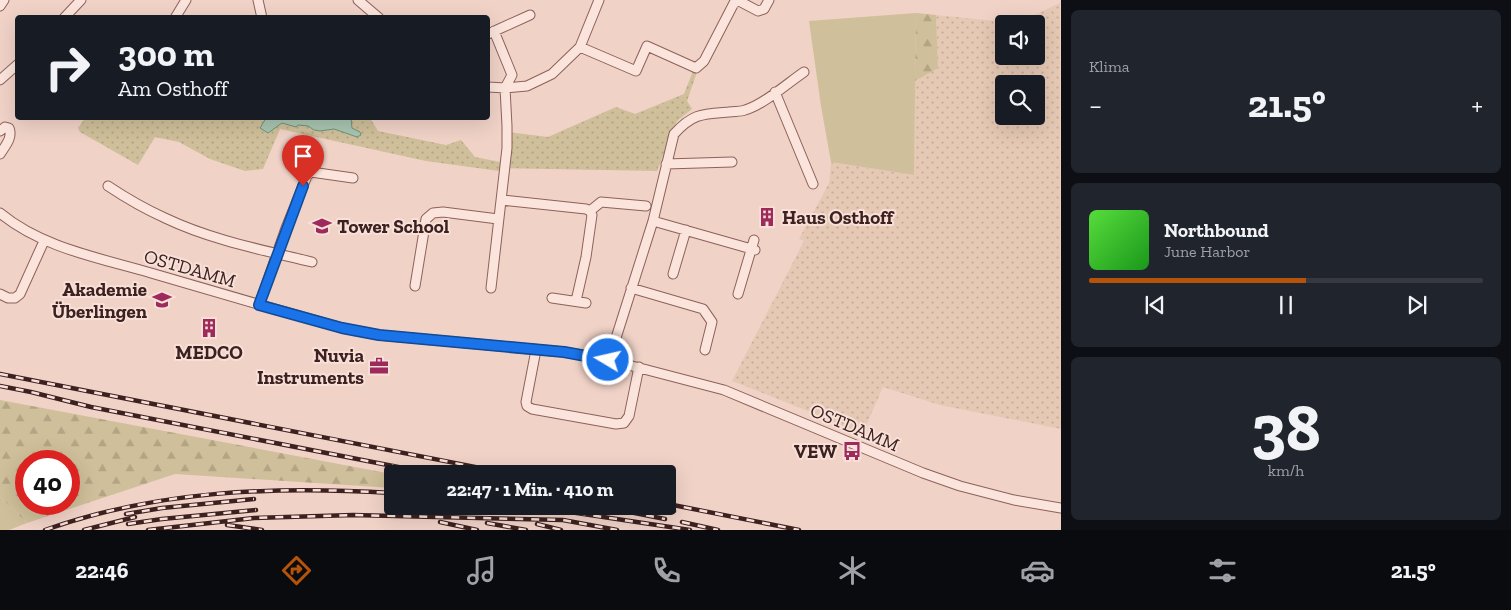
<!DOCTYPE html>
<html lang="de">
<head>
<meta charset="utf-8">
<style>
  :root { --surface:#171b24; --page:#20242c; --text:#f1f3f6; --muted:#9ea1a6; --line:#363941; --accent:#b45309 }
  body { margin:0; font-family:"Zilla Slab",serif; background:var(--page); color:var(--text); height:100vh; display:flex; flex-direction:column; font-size:19px; white-space:nowrap }
  * { box-sizing:border-box; margin:0 }
  p { font-size:16px; color:var(--muted) }
  .icon { flex:none; width:28px; height:28px; fill:none; stroke:currentColor; stroke-width:2; stroke-linecap:round; stroke-linejoin:round }
  .map { position:relative; flex:1; overflow:hidden }
  .panel { display:flex; flex-direction:column; gap:10px; padding:10px; background:#0d0f14; width:450px }
  .panel>* { flex:none }
  .top-card { position:absolute; left:15px; top:15px; width:475px; height:105px; border-radius:5px; box-shadow:0 5px 20px #0002; background:#171b24; color:var(--text); overflow:hidden }
  .tools { position:absolute; left:995px; top:15px; display:grid; gap:10px }
  .tools a { display:grid; place-items:center; width:50px; height:50px; border-radius:5px; background:var(--surface); box-shadow:0 5px 20px #0002; font-size:25px }
  .speed { position:absolute; left:15px; top:450px; display:flex; gap:10px; font-size:25px; font-weight:700; text-align:center }
  .speed>* { display:grid; place-content:center; width:65px; height:65px; border-radius:50%; background:var(--surface); box-shadow:0 5px 20px #0002; line-height:1 }
  .speed .limit { border:8px solid #d22; background:#fff; color:#111 }
  .pin { position:absolute; display:grid; place-items:center; width:42px; height:42px; color:#fff; margin:-51px -21px; border-radius:50% 50% 50% 0; rotate:-45deg; box-shadow:0 0 5px #0007 }
  .pin .icon { rotate:45deg }
  .me { position:absolute; width:55px; margin:-28px; rotate:279deg; stroke-linejoin:round; filter:drop-shadow(0 0 4px #0008) }
  .turn { display:flex; align-items:center; gap:18px; height:105px; padding:0 20px; font-size:22px }
  .turn .icon { width:65px; height:65px; stroke-width:2.5 }
  .turn b { display:block; font-size:35px; line-height:42px }
  .big { font-size:38px; font-weight:700; line-height:1.1 }
  .panel .card { flex:1; display:flex; flex-direction:column; justify-content:center; gap:8px; min-width:0; padding:0 18px; border-radius:8px; background:var(--page) }
  .panel .dial { align-items:center; gap:0 }
  .dial b { font-size:65px; line-height:1 }
  .song { display:flex; align-items:center; gap:15px }
  .cover { width:60px; height:60px; border-radius:8px; background:linear-gradient(135deg,hsl(110 70% 55%),hsl(120 70% 35%)) }
  .played { height:5px; border-radius:2px; background:linear-gradient(90deg,var(--accent) 55%,var(--line) 55%) }
  .keys { display:flex; justify-content:space-around; direction:ltr }
  .heat { display:flex; justify-content:space-between; align-items:center; font-size:28px; direction:ltr }
  .trip { position:absolute; left:384px; top:465px; width:292px; height:50px; border-radius:5px; background:var(--surface); box-shadow:0 5px 20px #0002; font-weight:700; line-height:50px; text-align:center }
  .tabs { display:flex; height:80px; justify-content:space-around; align-items:center; background:#090b0e; color:var(--muted) }
  .tabs .icon { width:35px; height:35px }
  .tabs .active { color:var(--accent) }
  .tabs b { font-size:22px; color:var(--text) }
  main { display:flex; flex:1; min-height:0 }
  .map>svg:first-child { display:block }
  .farmland { fill:url(#farmland-dots); fill-rule:evenodd }
  .green { fill:#cfbf9a }
  .forest { fill:url(#forest-firs); fill-rule:evenodd }
  .park { fill:url(#park-dots) }
  .water { fill:#a8c4b0; stroke:#6e937a }
  .lines { fill:none; stroke-linecap:round; stroke-linejoin:round }
  .minor-casing { stroke:#8d615b; stroke-width:11 }
  .minor { stroke:#fae4db; stroke-width:9 }
  .rail-casing { stroke:#3d2120; stroke-width:4.5 }
  .rail { stroke:#f7e0d7; stroke-width:2.5; stroke-dasharray:8; stroke-linecap:butt }
  .route-casing { stroke:#114b97; stroke-width:12 }
  .route { stroke:#1a73e8; stroke-width:9 }
  .labels { text-anchor:middle; stroke-width:4; stroke-linejoin:round; paint-order:stroke }
  .poi-label { font-size:19px; font-weight:bold; fill:#3d2120; stroke:#f7e0d7; text-anchor:end }
  .street-label { font-size:19px; fill:#3d2120; stroke:#f7e0d7 }
</style>
</head>
<body>
<main>
<div class="map">
<svg width="1061" height="530" viewBox="0 0 1061 530">
  <defs>
    <pattern id="farmland-dots" width="8" height="8" patternUnits="userSpaceOnUse" patternTransform="scale(1.25)"><rect width="8" height="8" fill="#e6c9b4"/><path d="M2 2h.1M6 6h.1" fill="none" stroke="#c6ac9a" stroke-width="1.8" stroke-linecap="round"/></pattern>
    <pattern id="forest-firs" width="22" height="20" patternUnits="userSpaceOnUse" patternTransform="scale(1.25)"><rect width="22" height="20" fill="#cfbf9a"/><path d="M5 1l3.5 6h-7zM16 11l3.5 6h-7z" fill="#b3a484"/></pattern>
    <pattern id="park-dots" width="8" height="8" patternUnits="userSpaceOnUse" patternTransform="scale(1.25)"><rect width="8" height="8" fill="#cfbf9a"/><path d="M2 2h.1M6 6h.1" fill="none" stroke="#b3a484" stroke-width="1.8" stroke-linecap="round"/></pattern>
  </defs>
  <rect width="100%" height="100%" fill="#f0d2c7"/>
  <path class="farmland" d="M1060,0L1061,429L940,405L883,387L862,435L803,409L732,381L804,241L799,239L829,183L831,162L914,175L915,81L938,67L936,15L1017,23L1060,3ZM1004,24H1036V56H1004ZM1004,84H1036V116H1004Z"/>
  <path class="green" d="M916,13L914,175L831,162L821,106L809,21Z
    M0,497L27,523L9,530H0Z"/>
  <path class="forest" d="M916,13L936,15L938,68L915,81Z
    M0,400L392,474V488L175,474L27,523L0,497ZM26,461H69V504H26Z"/>
  <path class="park" d="M693,71L697,72L687,101L692,109L677,121L657,171L500,168L499,171L426,161L280,129L263,169L245,171L210,159L179,142L155,137L138,165L80,132L78,128L85,118H370L378,131L446,145L461,140L475,157L505,163L508,132L548,137L616,107L635,114L684,94Z"/>
  <path class="water" d="M266,118H351L352,128L360,132L361,135L357,137L334,129L320,131L314,130L308,126L298,125L296,127L282,123L268,133L260,128Z"/>
  <g class="lines">
    <g class="minor-casing">
      <path id="minor" d="M258,0L262,18
        M358,0L379,18
        M0,6L4,0
        M64,18L81,0
        M175,18L186,0
        M488,34L530,15
        M580,47L636,71L647,46L696,68L704,61L734,3L739,1L758,11L764,9L769,0
        M0,80L18,64
        M488,87L505,88L527,86L552,74L580,47L599,0
        M775,92L813,184
        M0,131L5,127L9,128C13,138 5,146 0,154
        M666,164L732,162
        M108,186C126,198 145,209 165,218C211,240 263,250 312,262
        M502,200L586,209L590,211L592,215L586,257L576,301
        M590,211L601,202L646,206
        M0,213C42,248 100,258 151,273C215,292 278,310 342,328L379,335L564,352L609,360L724,390L923,473L960,486L1014,500L1061,508
        M653,221L755,250
        M673,274L686,230
        M415,286L426,219L433,213L443,212L498,219
        M491,288L507,148V126L505,88L512,75L494,31
        M631,288L703,309L712,322L705,350
        M0,294L8,298H15L20,294L44,241
        M738,294L754,240
        M552,298L586,303
        M259,305L286,228L307,176L311,172L353,178
        M536,350L526,402L527,406L532,409L616,424L624,423L629,416L639,367
        M609,360L653,221L674,134C693,113 703,114 729,112C735,111 740,112 745,110C763,105 788,83 804,72"/>
    </g>
    <use href="#minor" class="minor"/>
    <g class="rail-casing">
      <path id="rail" d="M0,374L511,474
        M0,386L31,392L91,407L434,474
        M668,504L799,530
        M530,506L690,530
        M599,506L665,519
        M652,506L674,511
        M126,514L162,508L254,499
        M440,522L477,530
        M682,522L718,530
        M487,523L526,530
        M128,524L162,519L256,510
        M537,524L561,530
        M227,525L262,530
        M45,530C158,490 274,486 392,493
        M84,530L135,517
        M148,530L254,518L353,515L563,520L617,530"/>
    </g>
    <use href="#rail" class="rail"/>
  </g>
  <g class="lines">
    <g class="route-casing">
      <path id="route" d="M303,186L259,305L342,328L379,335L564,352L608,360"/>
    </g>
    <use href="#route" class="route"/>
  </g>
  <defs>
    <g id="building-bare" transform="scale(1.5)"><path d="M-4-6H4V6H1V3H-1V6H-4ZM-2.5-4.3h1.7v1.8h-1.7ZM.8-4.3h1.7v1.8H.8ZM-2.5-1h1.7V.8h-1.7ZM.8-1h1.7V.8H.8Z" fill="#9e295c" stroke="#f7e0d7" stroke-width="2.5" paint-order="stroke"/></g>
    <g id="school-bare" transform="scale(1.5)"><path d="M0-5L7-2L0 1L-7-2ZM-4 1L0 2.5L4 1V4Q0 6-4 4Z" fill="#9e295c" stroke="#f7e0d7" stroke-width="2.5" paint-order="stroke"/></g>
    <g id="office-bare" transform="scale(1.5)"><path d="M-6-3h4V-5.5h4V-3h4V5H-6ZM-1-4.5V-3h2v-1.5ZM-6 0V1H6V0Z" fill="#9e295c" stroke="#f7e0d7" stroke-width="2.5" paint-order="stroke"/></g>
    <g id="bus-bare" transform="scale(1.5)"><path d="M-5-6H5V4H4V6H2V4H-2V6H-4V4H-5ZM-3.5-4V0h7V-4ZM-3.5 1.2v1.5H-2V1.2ZM2 1.2v1.5H3.5V1.2Z" fill="#9e295c" stroke="#f7e0d7" stroke-width="2.5" paint-order="stroke"/></g>
  </defs>
  <g fill-rule="evenodd">
    <use href="#building-bare" x="767" y="217"/>
    <use href="#school-bare" x="322" y="226"/>
    <use href="#school-bare" x="162" y="300"/>
    <use href="#building-bare" x="209" y="328"/>
    <use href="#office-bare" x="379" y="366"/>
    <use href="#bus-bare" x="852" y="451"/>
  </g>
  <g class="labels">
    <g class="poi-label">
      <text x="782" y="224" text-anchor="start">Haus Osthoff</text>
      <text x="337" y="233" text-anchor="start">Tower School</text>
      <text x="147" y="296">Akademie<tspan x="147" dy="22">Überlingen</tspan></text>
      <text x="209" y="359" text-anchor="middle">MEDCO</text>
      <text x="364" y="362">Nuvia<tspan x="364" dy="22">Instruments</tspan></text>
      <text x="837" y="458">VEW</text>
    </g>
    <g class="street-label">
      <text transform="translate(190 268) rotate(16)" y="7">OSTDAMM</text>
      <text transform="translate(855 427) rotate(23)" y="7">OSTDAMM</text>
    </g>
  </g>
</svg>
<div class="tools">
<a><svg class="icon" aria-label="sound" viewBox="0 0 24 24"><path d="M4 9h4l5-4v14l-5-4H4zM17 9q2 3 0 6"/></svg></a>
<a><svg class="icon" aria-label="search" viewBox="0 0 24 24"><circle cx="10" cy="10" r="6"/><path d="M15 15l6 6"/></svg></a>
</div>
<div class="speed"><div class="limit">40</div></div>
<div class="pin" style="left:303px;top:186px;background:#d93025"><svg class="icon" aria-label="arrive" viewBox="0 0 24 24"><path d="M6 21V4h12l-3 4 3 4H6"/></svg></div>
<svg class="me" style="left:608px;top:360px" viewBox="-20 -20 40 40"><circle r="17" fill="#1a73e8" stroke="#fff" stroke-width="3"/><path d="M0-11L8 9 0 5-8 9z" fill="#fff"/></svg>
<div class="trip">22:47 · 1 Min. · 410 m</div>
<div class="top-card">
<div class="turn"><svg class="icon" aria-label="right" viewBox="0 0 24 24"><path d="M7 20v-9h11M14 6l5 5-5 5"/></svg><div><b>300 m</b>Am Osthoff</div></div>
</div>
</div>
<section class="panel">
<div class="card"><p>Klima</p>
<div class="heat"><a>−</a><b class="big">21.5°</b><a>+</a></div>
</div>
<div class="card">
<div class="song"><i class="cover"></i><div><b>Northbound</b><p>June Harbor</p></div></div>
<div class="played"></div>
<div class="keys"><svg class="icon" aria-label="previous" viewBox="0 0 24 24"><path d="M18 5L8 12l10 7zM5 5v14"/></svg><svg class="icon" aria-label="pause" viewBox="0 0 24 24"><path d="M8 5v14M16 5v14"/></svg><svg class="icon" aria-label="next" viewBox="0 0 24 24"><path d="M6 5l10 7-10 7zM19 5v14"/></svg></div>
</div>
<div class="card dial"><b>38</b><p>km/h</p></div>
</section>
</main>
<nav class="tabs">
<b>22:46</b>
<svg class="icon active" aria-label="directions" viewBox="0 0 24 24"><path d="M12 3l9 9-9 9-9-9zM9 14v-3h6M13 9l2 2-2 2"/></svg>
<svg class="icon" aria-label="music" viewBox="0 0 24 24"><path d="M9 18V5l10-2v13"/><circle cx="6" cy="18" r="3"/><circle cx="16" cy="16" r="3"/></svg>
<svg class="icon" aria-label="phone" viewBox="0 0 24 24"><path d="M5 4h4l2 5-3 2q2 4 5 5l2-3 5 2v4C11 20 4 13 5 4z"/></svg>
<svg class="icon" aria-label="climate" viewBox="0 0 24 24"><path d="M12 3v18M4 7l16 10M4 17L20 7"/></svg>
<svg class="icon" aria-label="car" viewBox="0 0 24 24"><path d="M5 17H2v-5l4-1 3-4h7l3 4 3 1v5h-3M9 17h6M6 11h13"/><circle cx="7" cy="17" r="2"/><circle cx="17" cy="17" r="2"/></svg>
<svg class="icon" aria-label="filters" viewBox="0 0 24 24"><path d="M4 7h16M4 17h16"/><circle cx="9" cy="7" r="2"/><circle cx="15" cy="17" r="2"/></svg>
<b>21.5°</b>
</nav>
</body>
</html>
